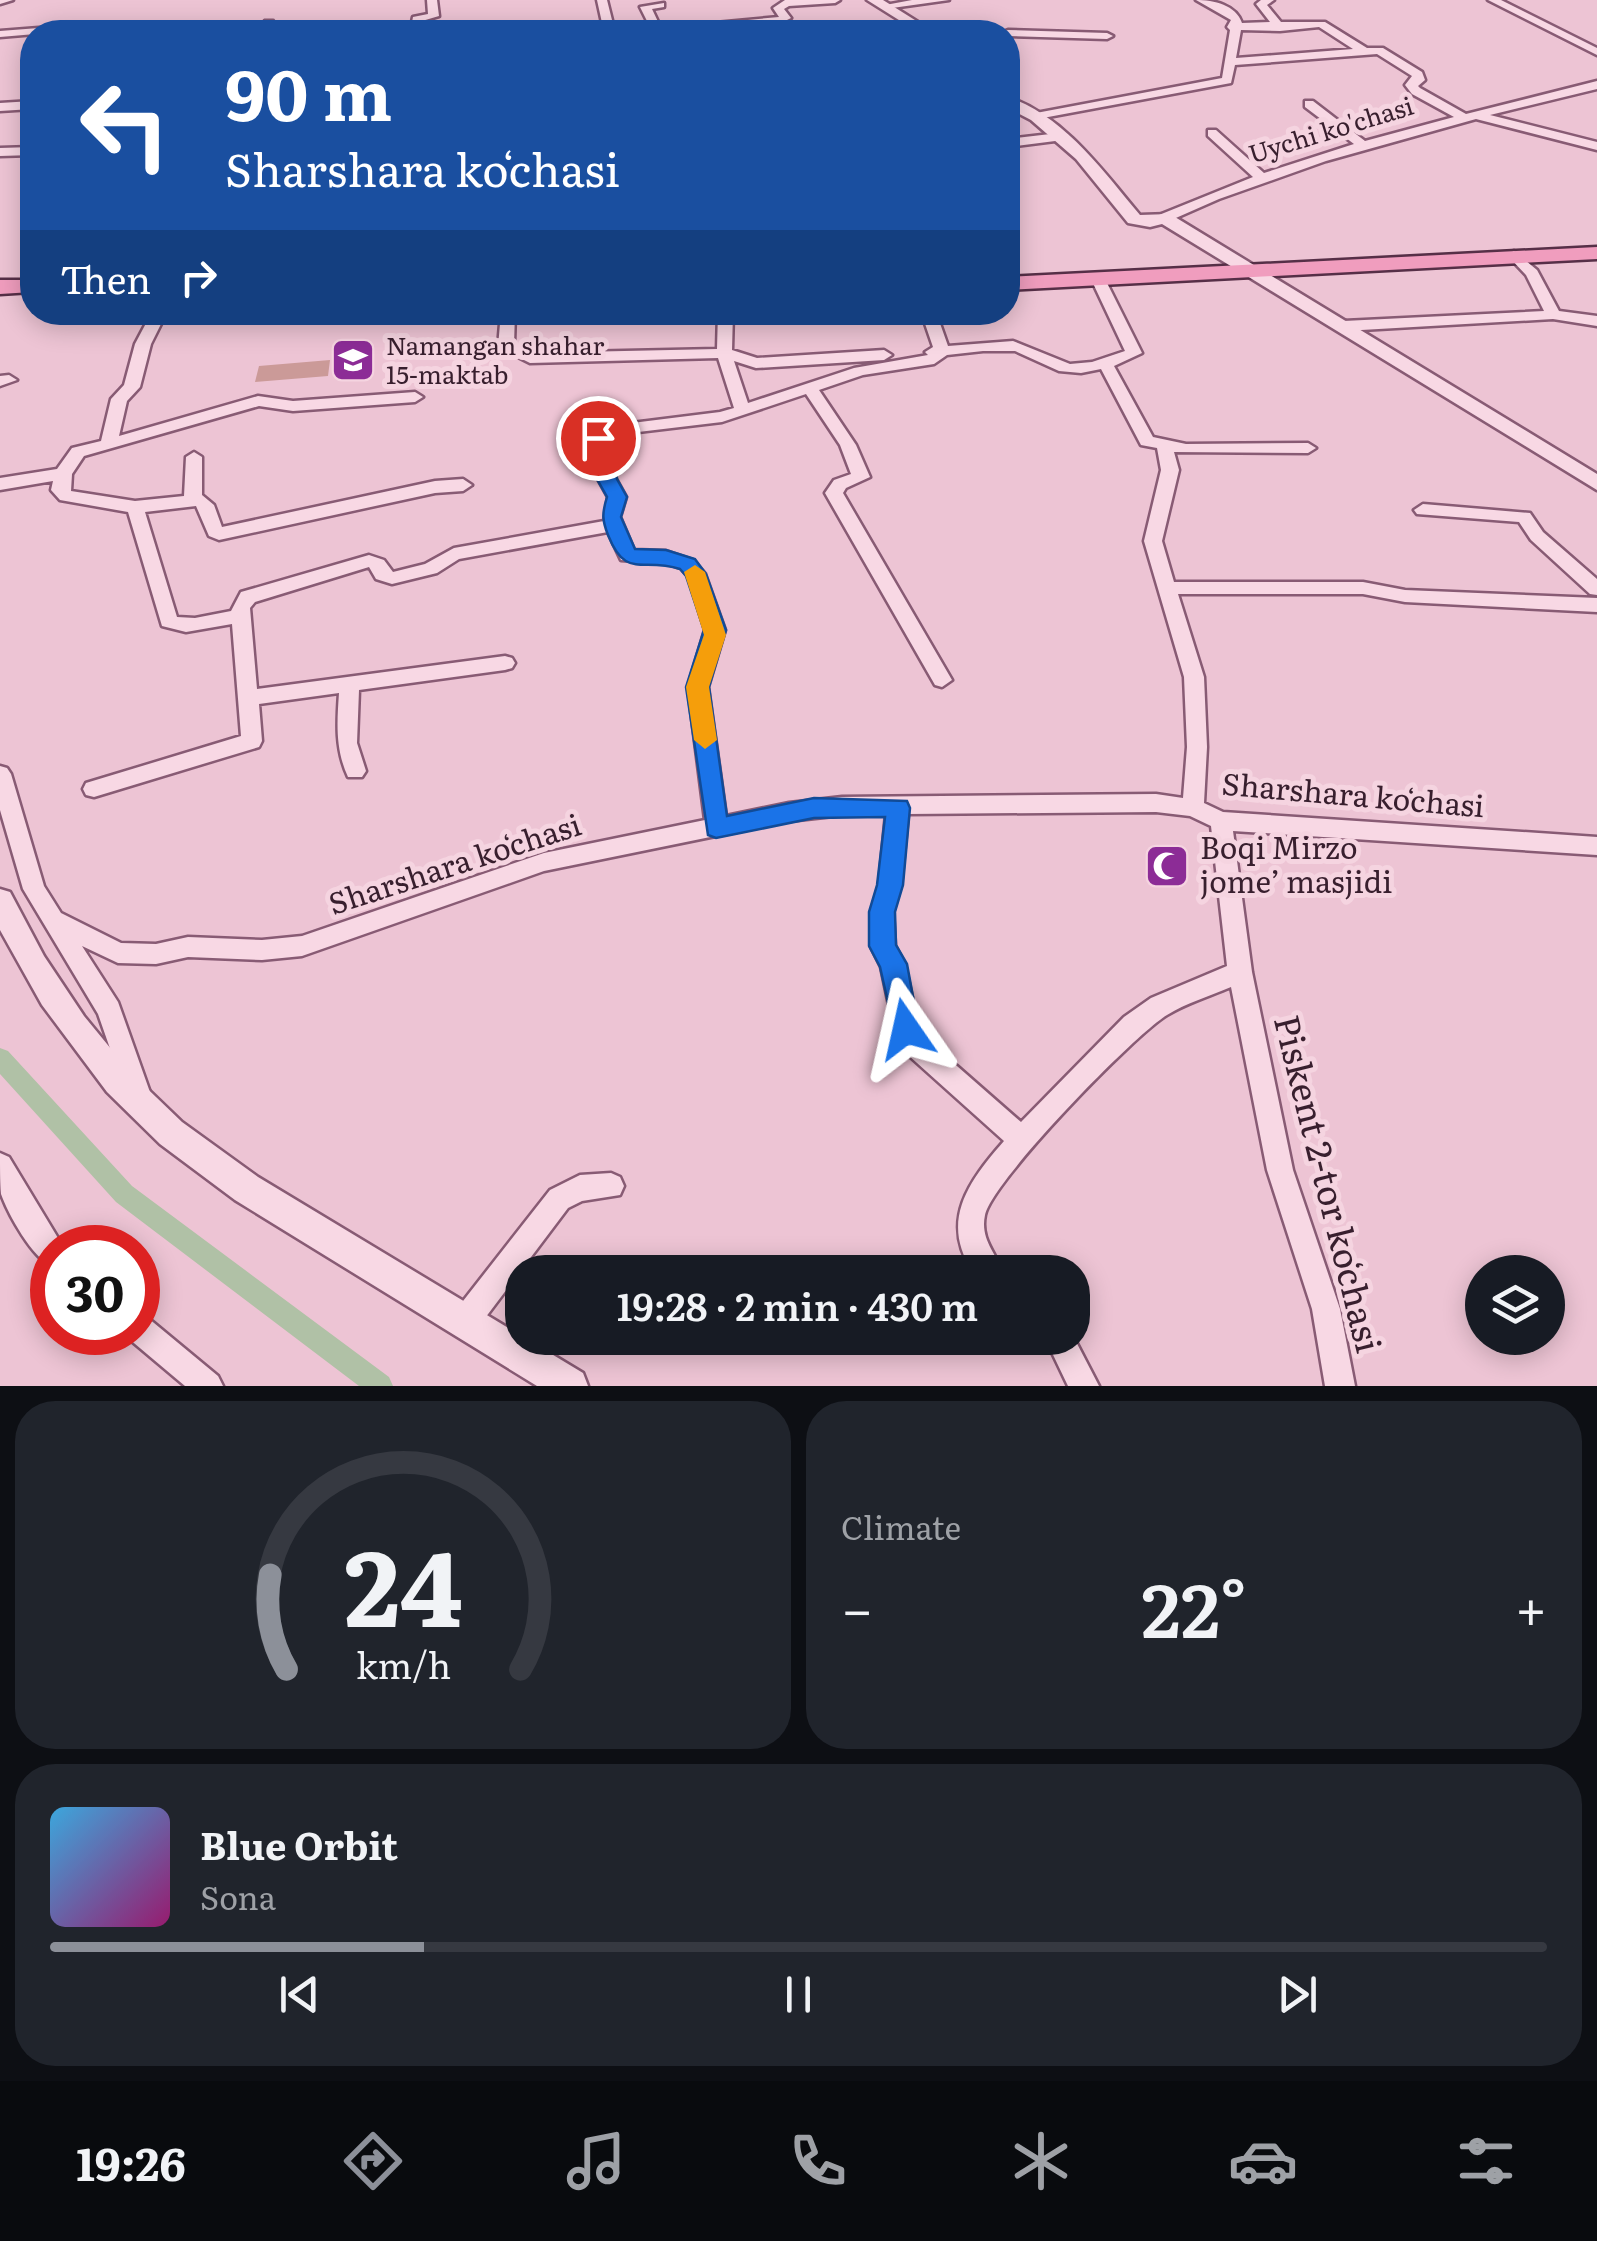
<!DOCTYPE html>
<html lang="en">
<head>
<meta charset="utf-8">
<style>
  :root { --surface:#171b24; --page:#20242c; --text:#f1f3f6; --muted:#9ea1a6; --line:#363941; --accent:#8c9099 }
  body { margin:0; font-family:Literata,serif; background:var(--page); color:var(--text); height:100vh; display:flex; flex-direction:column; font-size:38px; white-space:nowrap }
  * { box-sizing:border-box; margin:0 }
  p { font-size:32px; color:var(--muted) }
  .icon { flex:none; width:55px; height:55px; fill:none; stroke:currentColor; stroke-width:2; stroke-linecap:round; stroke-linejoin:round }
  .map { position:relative; height:1386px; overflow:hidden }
  .panel { display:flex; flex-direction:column; gap:15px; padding:15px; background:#0d0f14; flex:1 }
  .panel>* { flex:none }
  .hud { position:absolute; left:20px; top:20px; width:1000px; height:305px; border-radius:40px; box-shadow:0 5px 25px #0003; background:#1a4fa0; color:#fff; overflow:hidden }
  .tools { position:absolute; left:1465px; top:1255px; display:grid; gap:20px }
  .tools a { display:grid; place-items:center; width:100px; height:100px; border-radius:50%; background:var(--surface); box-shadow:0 5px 25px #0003; font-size:50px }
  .speed { position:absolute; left:30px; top:1225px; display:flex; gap:20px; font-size:50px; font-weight:700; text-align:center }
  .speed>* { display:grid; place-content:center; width:130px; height:130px; border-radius:50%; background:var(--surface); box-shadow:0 5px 25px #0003; line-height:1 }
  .speed .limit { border:15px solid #d22; background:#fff; color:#111 }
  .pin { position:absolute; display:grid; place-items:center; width:85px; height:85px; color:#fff; margin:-42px; border:5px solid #fff; border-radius:50%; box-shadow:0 2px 10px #0007 }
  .me { position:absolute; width:110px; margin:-55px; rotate:349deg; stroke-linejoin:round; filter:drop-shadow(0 0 8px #0008) }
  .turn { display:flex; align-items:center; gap:35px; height:210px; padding:0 40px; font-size:45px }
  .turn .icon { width:130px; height:130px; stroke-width:2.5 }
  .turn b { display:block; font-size:70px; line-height:85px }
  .then { display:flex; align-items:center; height:95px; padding:0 40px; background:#0003; gap:20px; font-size:38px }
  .big { font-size:75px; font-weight:600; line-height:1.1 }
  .panel .tile { flex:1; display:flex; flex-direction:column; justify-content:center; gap:15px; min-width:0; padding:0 35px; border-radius:40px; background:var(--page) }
  .panel .dial { align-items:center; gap:0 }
  .dial svg { height:260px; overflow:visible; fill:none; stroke:var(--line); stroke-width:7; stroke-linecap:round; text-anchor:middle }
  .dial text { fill:var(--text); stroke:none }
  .song { display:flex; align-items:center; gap:30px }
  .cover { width:120px; height:120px; border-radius:15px; background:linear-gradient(135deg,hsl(200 70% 55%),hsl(320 70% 35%)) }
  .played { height:10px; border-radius:5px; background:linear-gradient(90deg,var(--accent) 25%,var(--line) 25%) }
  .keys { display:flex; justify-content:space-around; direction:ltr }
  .heat { display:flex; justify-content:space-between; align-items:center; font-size:55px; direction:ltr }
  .panel .tiles { flex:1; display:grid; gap:15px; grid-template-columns:1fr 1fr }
  .tile:last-child { grid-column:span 2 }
  .trip { position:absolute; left:505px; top:1255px; width:585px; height:100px; border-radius:40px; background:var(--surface); box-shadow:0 5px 25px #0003; font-weight:600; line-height:100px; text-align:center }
  .menu { display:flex; height:160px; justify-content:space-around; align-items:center; background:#090b0e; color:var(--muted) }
  .menu .icon { width:70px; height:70px }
  .menu .on { color:var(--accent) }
  .menu b { font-size:45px; color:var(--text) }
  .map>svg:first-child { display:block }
  .green { fill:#cb9a98 }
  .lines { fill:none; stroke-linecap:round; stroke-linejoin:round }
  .canal { fill:#b0c1a6; fill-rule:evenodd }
  .minor-casing { stroke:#885b74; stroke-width:5 }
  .tertiary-casing { stroke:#885b74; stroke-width:5 }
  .primary-casing { stroke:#562f47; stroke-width:5 }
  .minor { fill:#f8d8e4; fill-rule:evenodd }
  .tertiary { fill:#f8d8e4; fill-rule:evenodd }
  .primary { fill:#f09dbe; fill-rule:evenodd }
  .route { fill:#1a73e8; stroke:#114b97; stroke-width:2.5 }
  .slow { fill:#f59e0b }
  .labels { text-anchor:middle; stroke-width:10; stroke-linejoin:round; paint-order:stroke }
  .far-street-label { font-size:25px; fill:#381f2e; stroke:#f5d4e0 }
  .far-poi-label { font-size:25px; fill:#381f2e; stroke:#f5d4e0; text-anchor:start }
  .street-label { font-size:30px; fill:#381f2e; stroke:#f5d4e0 }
  .poi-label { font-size:30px; fill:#381f2e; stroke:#f5d4e0; text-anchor:start }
  .near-street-label { font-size:35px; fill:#381f2e; stroke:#f5d4e0 }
</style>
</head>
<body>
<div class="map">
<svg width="1597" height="1386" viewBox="0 0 1597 1386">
  <rect width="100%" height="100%" fill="#edc4d4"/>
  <path class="green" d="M330,360L328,376L255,382L259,366Z"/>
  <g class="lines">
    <path class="canal" d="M0,1048L8,1051L132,1186L389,1377L393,1386H359L116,1202L0,1074Z"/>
    <g class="minor-casing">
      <path id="minor" d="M0,0H13L0,4Z
        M427,0H437L439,16L422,21L420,32H410L413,17L428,14Z
        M597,0H607L615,32H604Z
        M785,0H840L835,3L789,6L784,9L791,18L781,23L646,32L651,29L640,7L664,3V7L652,9L661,28L779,17L773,8Z
        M912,0H949L885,9L880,6Z
        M1196,0C1214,0 1236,5 1242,23L1270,22L1256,4L1261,0H1274L1267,5L1281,22H1325L1367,48H1383L1422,72L1425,80L1418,86L1420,88L1466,114L1597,81V89L1490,115L1597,142V150L1476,119L1326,161L1219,199L1169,221H1159V215L1253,177L1208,136V130H1216L1264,173L1354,144L1305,107V101H1313L1365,141L1454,117L1412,94L1405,85L1412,76L1377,54L1235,65L1231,83L1032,120L1030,117L1036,113L1222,78L1230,30L1227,27L1231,20ZM1319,27L1353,49L1236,58L1241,30L1280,31Z
        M1488,0H1501L1597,48V55Z
        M265,21H273L278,32H268Z
        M90,24L94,25V29L0,37V31Z
        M1008,30L1107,33L1113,36L1107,39L1008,36V32H1003Z
        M32,101V109L0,111V103Z
        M1059,133L1063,134V140L1008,147V139Z
        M32,147V155L0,156V148Z
        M1514,251L1537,270L1559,311L1597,316V326L1553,319L1344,331L1336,326L1344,321L1544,311L1526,275L1507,255Z
        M1098,275L1105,279L1142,353L1114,366L1153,437L1186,444L1308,443L1316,448L1308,453L1174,452L1179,470L1162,541L1174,582H1363L1405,590L1597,598V612L1405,602L1363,594H1178L1204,677L1207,747L1204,803L1223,812L1597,837V855L1233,831L1252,972L1293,1170L1340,1309L1355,1386H1325L1312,1309L1267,1170L1231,987C1210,996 1186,1003 1167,1015C1134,1035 992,1181 985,1215C980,1239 995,1252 1003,1272H973C939,1221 969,1181 1004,1141L907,1054L894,1029L881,967L871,947V912L879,885L886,814L842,815L789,821L544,871L302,956L262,960L188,957L156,964L118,963L82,946L118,1002L151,1095L147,1103L138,1107L129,1103L98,1014L23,889L0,810V766L7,768L11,774L44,886L61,913L121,943L156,944L188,937L262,940L302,936L544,853L705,820L688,687L705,630L688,576L681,568L665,563L621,560L608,532L459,559L437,573L392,584L376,579L369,567L255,602L250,608L257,689L505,656L512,658L515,663L512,668L505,670L359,690L357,743L366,771L362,777H348C335,749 337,722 339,693L259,704L262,741L259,747L94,797L86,795L83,789L86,783L241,736L232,624L186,632L162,626L128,512L60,500L51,490L53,481L0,490V478L57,469L72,448L101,441L111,399L124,385L135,344L152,312H167L151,344L140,387L127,401L119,436L258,396L293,401L415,392L423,397L415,402L293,411L259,406L84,456L72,474L71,491L135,501L184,496L186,457L194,452L202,457V495L214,505L222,527L435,481L463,479L472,485L463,491L435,493L219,540L209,536L196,506L145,512L177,617L195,618L231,611L241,592L369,555L384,560L393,572L425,564L454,548L604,521L608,497L598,479L590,438L608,426L720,412L734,408L718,358L530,363L498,347L501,312H515L514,345L532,353L717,349L718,312H733L732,350L757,358L884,350L892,355L884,360L756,368L734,361L748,403L854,368L928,355L925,352L933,347L921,312H936L948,346L1013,341L1070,364L1092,362L1125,351L1091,279ZM983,351H1015L1059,371L1081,373L1101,369L1141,445L1157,448L1161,470L1144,541L1184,677L1187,747L1183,798L1156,794L842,797L789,803L726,816L708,687L725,630L705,574L693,560L666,551L634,550L620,517L626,497L616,479L607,440L613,435L722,422L806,394L840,445L851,474L834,480L825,493L935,685L942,687L952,680L843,493L846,488L870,477L856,445L819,390L863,375L934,364L947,355ZM1156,812L1190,816L1211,826L1227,966L1151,998L1124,1017L1021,1122L925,1038L918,1026L905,965L895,946L893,912L901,885L908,814Z
        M0,376L9,375L17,380L0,386Z
        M1423,504L1530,513L1543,532L1597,579V595L1590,594L1531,540L1519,522L1417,514L1414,510Z
        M0,1153L9,1157L64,1248H52V1266C33,1259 8,1214 1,1194C0,1182 0,1166 0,1153Z
        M611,1173L620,1177L624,1186L620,1195L582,1201L568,1208L476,1330L466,1334L456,1330L452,1320L456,1310L550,1190L580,1175Z
        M138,1314L148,1318L218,1376L223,1386H185L128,1338L126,1332H138Z
        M1072,1334L1099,1386H1068L1045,1338H1072Z"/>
    </g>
    <g class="tertiary-casing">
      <path id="tertiary" d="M867,0H883L934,32H918Z
        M1008,97C1064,116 1103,171 1140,215L1170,214L1597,474V490L1162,224L1150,227L1128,223L1076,159L1031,120L1008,108Z
        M0,889L10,892L44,956L84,1016L130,1072L182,1122L258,1177L583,1373L588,1386H537L235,1200L160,1144L107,1092L42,1005L0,930Z"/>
    </g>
    <g class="primary-casing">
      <path id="primary" d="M1597,247V259L1008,290V277Z
        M0,280H32V292L0,294Z"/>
    </g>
    <use href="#minor" class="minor"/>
    <use href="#tertiary" class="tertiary"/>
    <use href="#primary" class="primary"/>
  </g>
  <path class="route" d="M598,432L607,438L617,479L627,497L621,517L635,549L666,550L695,559L706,574L726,630L709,687L727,816L814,798L907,801L910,808L903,885L895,912L896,945L907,964L919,1029L915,1038L906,1042L896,1038L880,967L869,946V912L877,885L885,817L814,818L716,838L708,835L686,687L704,630L686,576L680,569C641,557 626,580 608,535C602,520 602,513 607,497L597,479L588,438Z"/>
  <path class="slow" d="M695,565L705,572L726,635L709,687L717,740L705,749L694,740L686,687L704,635L684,572Z"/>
  <defs>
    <g id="school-square" transform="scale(2.25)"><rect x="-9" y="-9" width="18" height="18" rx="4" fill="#8c2c96" stroke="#f5d4e0"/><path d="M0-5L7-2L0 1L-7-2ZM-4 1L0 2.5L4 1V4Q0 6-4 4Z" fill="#fff"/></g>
    <g id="mosque-square" transform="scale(2.25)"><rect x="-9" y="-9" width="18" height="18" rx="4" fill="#8c2c96" stroke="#f5d4e0"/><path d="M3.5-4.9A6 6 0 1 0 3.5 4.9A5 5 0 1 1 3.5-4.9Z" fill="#fff"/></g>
  </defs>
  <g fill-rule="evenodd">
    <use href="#school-square" x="353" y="360"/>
    <use href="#mosque-square" x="1167" y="866"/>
  </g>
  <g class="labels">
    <g class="far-street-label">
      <text transform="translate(1331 130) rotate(-17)" y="9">Uychi ko'chasi</text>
    </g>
    <g class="far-poi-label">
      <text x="386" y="355">Namangan shahar<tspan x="386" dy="29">15-maktab</tspan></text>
    </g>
    <g class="street-label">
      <text transform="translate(1353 796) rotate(5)" y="10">Sharshara koʻchasi</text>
      <text transform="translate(455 865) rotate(-18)" y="10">Sharshara koʻchasi</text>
    </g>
    <g class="poi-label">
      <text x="1200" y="859">Boqi Mirzo<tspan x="1200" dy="34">jome’ masjidi</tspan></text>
    </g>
    <g class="near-street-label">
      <text transform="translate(1327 1184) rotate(76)" y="12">Piskent 2-tor koʻchasi</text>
    </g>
  </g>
</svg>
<div class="tools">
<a><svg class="icon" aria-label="layers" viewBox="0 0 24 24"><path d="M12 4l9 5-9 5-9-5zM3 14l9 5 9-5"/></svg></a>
</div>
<div class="speed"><div class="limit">30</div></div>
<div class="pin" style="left:598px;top:438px;background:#d93025"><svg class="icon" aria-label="arrive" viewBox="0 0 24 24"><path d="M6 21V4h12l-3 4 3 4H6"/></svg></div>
<svg class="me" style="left:906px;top:1029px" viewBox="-20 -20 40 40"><path d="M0-17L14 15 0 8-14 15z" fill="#1a73e8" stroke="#fff" stroke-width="4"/></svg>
<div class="trip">19:28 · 2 min · 430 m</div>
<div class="hud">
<div class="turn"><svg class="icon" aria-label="left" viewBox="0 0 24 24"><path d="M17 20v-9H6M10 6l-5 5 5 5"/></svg><div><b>90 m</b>Sharshara koʻchasi</div></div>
<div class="then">Then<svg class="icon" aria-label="right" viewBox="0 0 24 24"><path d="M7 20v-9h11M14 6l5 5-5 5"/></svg></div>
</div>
</div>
<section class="panel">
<div class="tiles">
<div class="tile dial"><svg viewBox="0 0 100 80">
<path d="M14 69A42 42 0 1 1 86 69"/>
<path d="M14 69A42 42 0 0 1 9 40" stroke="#8c9099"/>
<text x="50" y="56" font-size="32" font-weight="700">24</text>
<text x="50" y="72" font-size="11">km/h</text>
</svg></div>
<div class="tile"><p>Climate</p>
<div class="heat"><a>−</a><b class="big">22°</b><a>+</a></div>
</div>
<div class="tile">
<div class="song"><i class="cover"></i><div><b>Blue Orbit</b><p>Sona</p></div></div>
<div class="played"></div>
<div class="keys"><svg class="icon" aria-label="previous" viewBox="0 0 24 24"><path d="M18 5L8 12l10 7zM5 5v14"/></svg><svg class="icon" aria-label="pause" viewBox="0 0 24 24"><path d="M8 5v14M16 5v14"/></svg><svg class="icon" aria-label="next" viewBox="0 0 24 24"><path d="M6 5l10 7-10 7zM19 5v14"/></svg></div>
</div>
</div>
</section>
<nav class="menu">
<b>19:26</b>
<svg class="icon on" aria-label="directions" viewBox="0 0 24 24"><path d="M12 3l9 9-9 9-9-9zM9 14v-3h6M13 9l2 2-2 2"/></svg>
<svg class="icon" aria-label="music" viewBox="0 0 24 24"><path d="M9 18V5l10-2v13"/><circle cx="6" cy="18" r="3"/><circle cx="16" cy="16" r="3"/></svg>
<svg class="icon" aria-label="phone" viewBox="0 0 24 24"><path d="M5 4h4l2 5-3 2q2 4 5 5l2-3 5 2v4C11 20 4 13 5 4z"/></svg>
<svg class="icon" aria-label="climate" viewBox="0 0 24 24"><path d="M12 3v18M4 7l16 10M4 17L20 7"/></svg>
<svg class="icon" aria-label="car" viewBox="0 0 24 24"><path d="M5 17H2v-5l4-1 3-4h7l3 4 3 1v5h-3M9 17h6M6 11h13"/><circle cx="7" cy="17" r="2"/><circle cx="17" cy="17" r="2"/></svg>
<svg class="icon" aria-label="filters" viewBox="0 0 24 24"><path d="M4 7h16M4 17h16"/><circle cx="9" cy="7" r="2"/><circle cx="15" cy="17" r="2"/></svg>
</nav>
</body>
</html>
